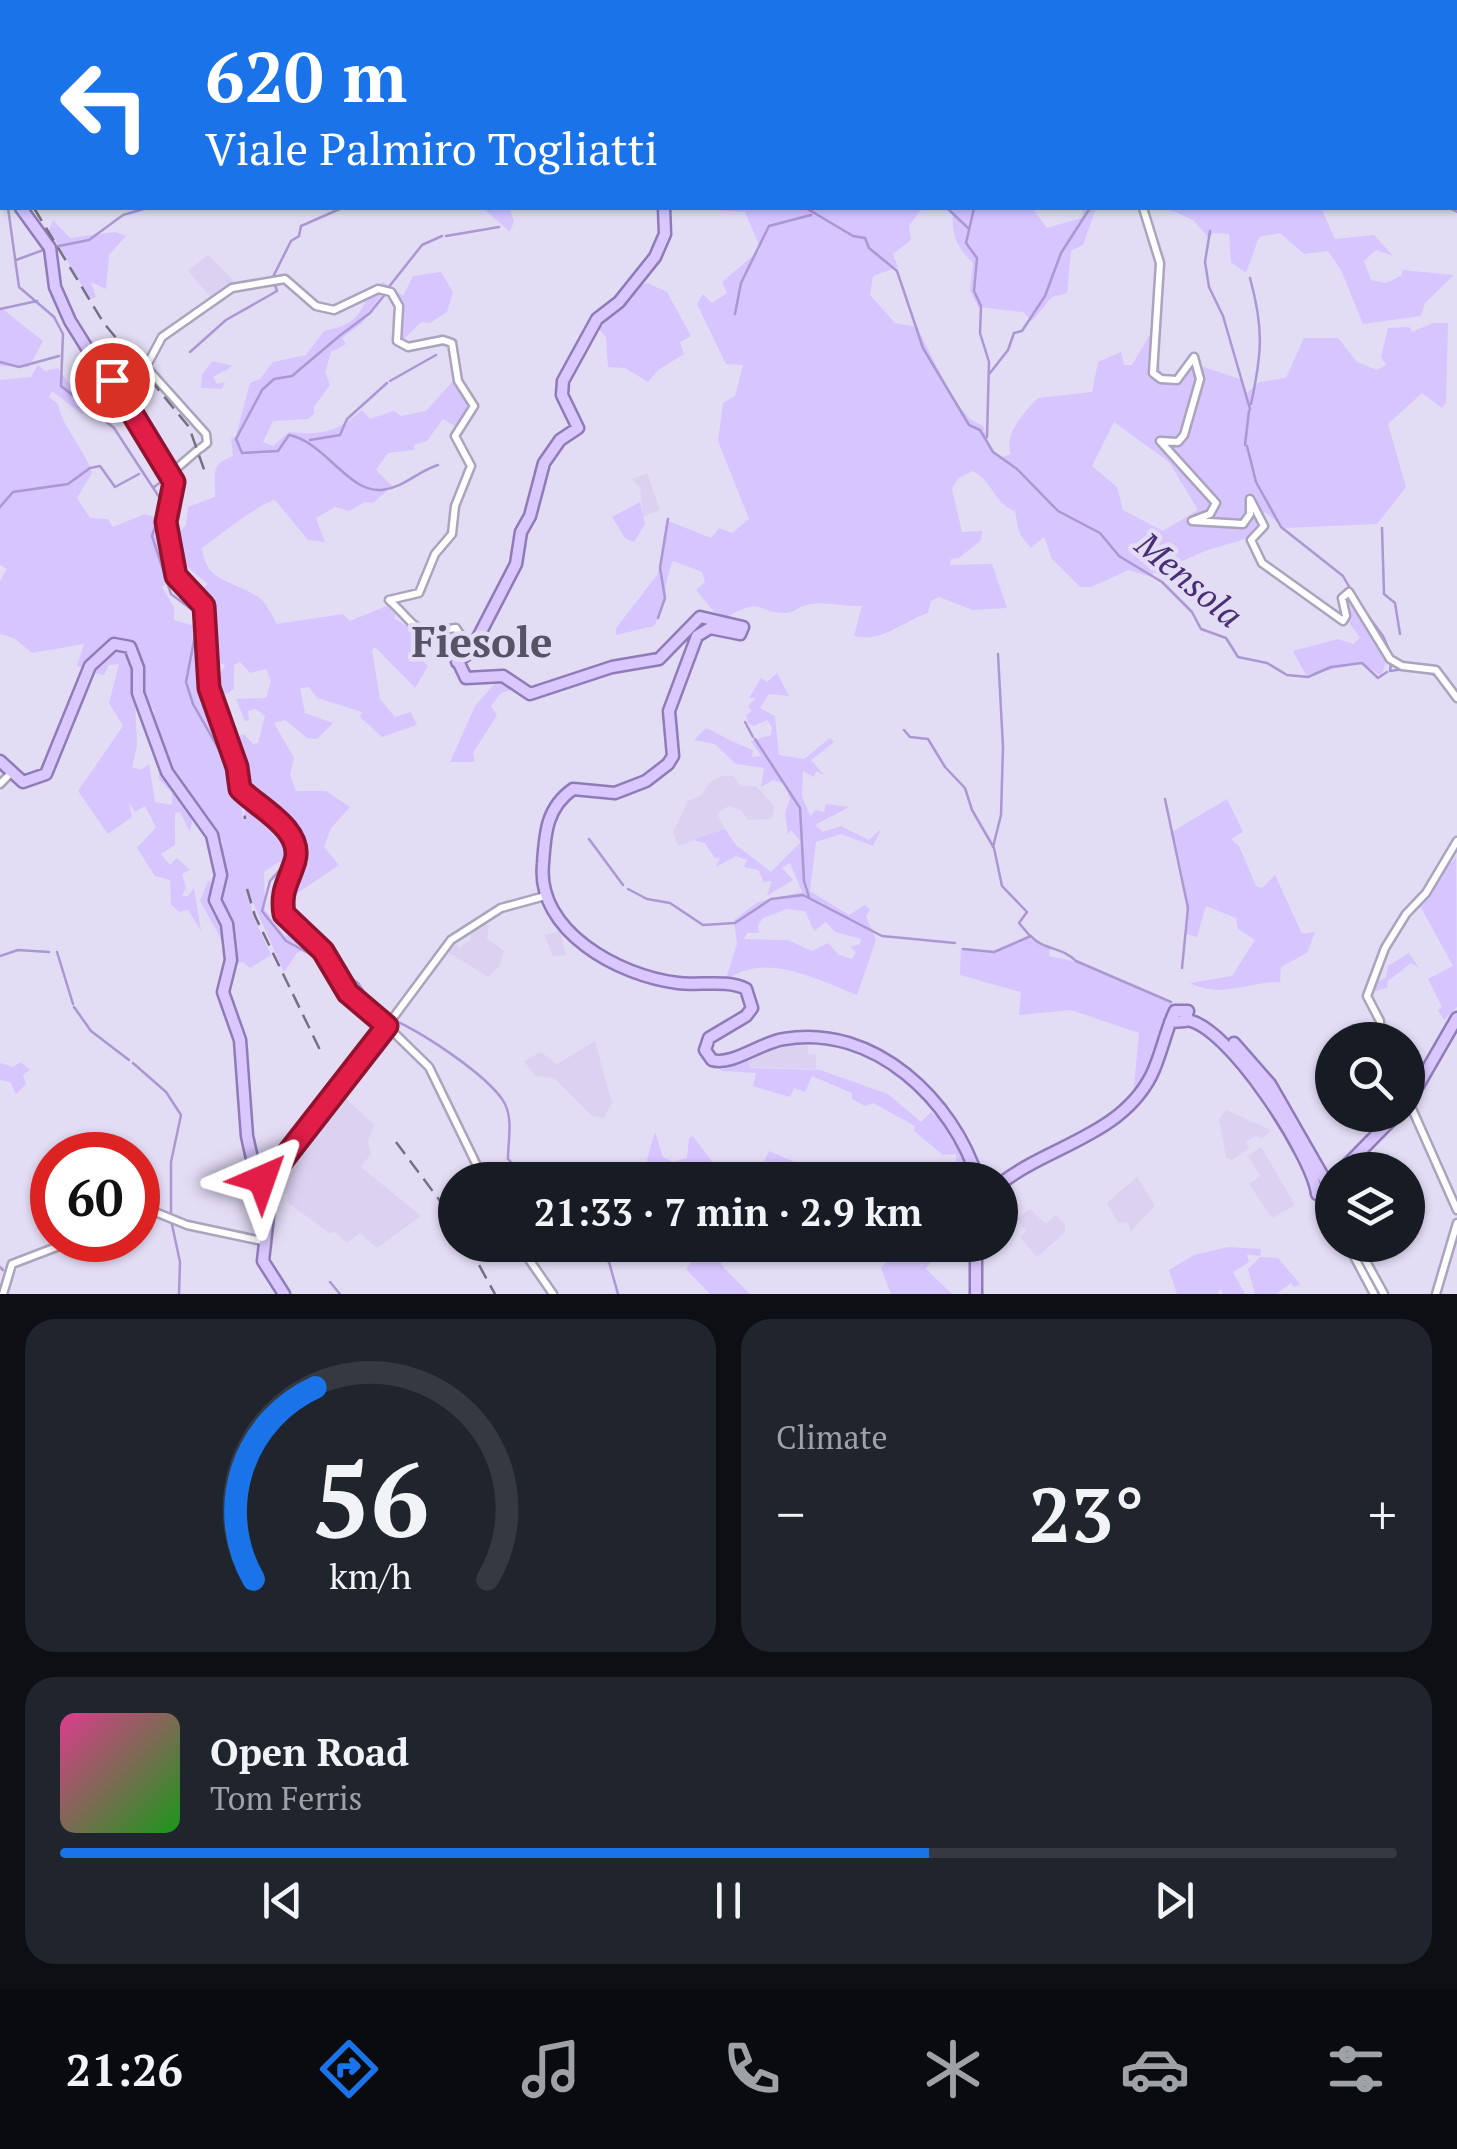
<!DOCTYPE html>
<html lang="en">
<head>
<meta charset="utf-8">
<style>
  :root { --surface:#171b24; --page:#20242c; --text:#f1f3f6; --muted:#9ea1a6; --line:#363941; --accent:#1a73e8 }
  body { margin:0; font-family:"PT Serif",serif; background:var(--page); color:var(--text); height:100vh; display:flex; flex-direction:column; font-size:38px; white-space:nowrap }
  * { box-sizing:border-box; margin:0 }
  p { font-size:32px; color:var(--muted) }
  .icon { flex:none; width:55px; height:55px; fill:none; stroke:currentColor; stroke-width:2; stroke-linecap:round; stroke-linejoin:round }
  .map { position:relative; height:1294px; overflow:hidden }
  .panel { display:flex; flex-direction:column; gap:25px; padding:25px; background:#0d0f14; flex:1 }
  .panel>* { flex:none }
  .hud { position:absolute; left:0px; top:0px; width:1458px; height:210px; box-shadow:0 2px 8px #0004; background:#1a73e8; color:#fff; overflow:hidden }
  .controls { position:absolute; left:1315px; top:1022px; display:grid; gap:20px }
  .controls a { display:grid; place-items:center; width:110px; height:110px; border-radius:50%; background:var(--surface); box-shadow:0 2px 8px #0004; font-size:50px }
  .speed { position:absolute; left:30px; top:1132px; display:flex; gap:20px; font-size:50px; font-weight:700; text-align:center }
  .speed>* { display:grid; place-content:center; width:130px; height:130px; border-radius:50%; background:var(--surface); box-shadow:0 2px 8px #0004; line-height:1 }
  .speed .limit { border:15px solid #d22; background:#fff; color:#111 }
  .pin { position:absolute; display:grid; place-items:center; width:85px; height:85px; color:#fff; margin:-42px; border:5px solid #fff; border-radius:50%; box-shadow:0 2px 10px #0007 }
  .me { position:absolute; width:110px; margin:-55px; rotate:43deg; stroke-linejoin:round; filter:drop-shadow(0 0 8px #0008) }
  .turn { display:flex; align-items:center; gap:35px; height:210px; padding:0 40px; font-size:45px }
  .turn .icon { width:130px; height:130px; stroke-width:2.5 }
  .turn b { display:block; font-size:70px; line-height:85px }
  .big { font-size:75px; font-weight:700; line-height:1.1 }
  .panel .widget { flex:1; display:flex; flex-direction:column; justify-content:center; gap:15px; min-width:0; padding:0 35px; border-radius:30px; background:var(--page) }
  .panel .dial { align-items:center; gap:0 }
  .dial svg { height:260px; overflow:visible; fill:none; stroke:var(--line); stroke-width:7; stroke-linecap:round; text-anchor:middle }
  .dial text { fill:var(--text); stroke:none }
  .song { display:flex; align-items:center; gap:30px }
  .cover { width:120px; height:120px; border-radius:15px; background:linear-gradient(135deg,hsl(330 70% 55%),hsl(120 70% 35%)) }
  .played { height:10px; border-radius:5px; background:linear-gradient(90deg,var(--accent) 65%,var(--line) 65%) }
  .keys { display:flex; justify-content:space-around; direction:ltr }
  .heat { display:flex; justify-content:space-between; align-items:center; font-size:55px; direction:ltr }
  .panel .tiles { flex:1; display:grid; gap:25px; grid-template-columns:1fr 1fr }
  .widget:last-child { grid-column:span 2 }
  .trip { position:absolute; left:438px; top:1162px; width:580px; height:100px; border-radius:50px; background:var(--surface); box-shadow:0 2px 8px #0004; font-weight:700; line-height:100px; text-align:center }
  .tab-bar { display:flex; height:160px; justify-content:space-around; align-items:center; background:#090b0e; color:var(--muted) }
  .tab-bar .icon { width:70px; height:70px }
  .tab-bar .selected { color:var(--accent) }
  .tab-bar b { font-size:45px; color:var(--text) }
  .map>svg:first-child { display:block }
  .built { fill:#dbd2f2 }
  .green { fill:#d7c5ff; fill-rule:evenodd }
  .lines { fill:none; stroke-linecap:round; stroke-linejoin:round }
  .stream { stroke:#ab98d3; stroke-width:2.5 }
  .minor-casing { stroke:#aba4bc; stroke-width:11 }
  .major-casing { stroke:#907bb9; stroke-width:15 }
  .minor { stroke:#fff; stroke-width:6 }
  .major { stroke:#d9c7fd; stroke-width:10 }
  .rail { stroke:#757180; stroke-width:2.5; stroke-dasharray:15 8; stroke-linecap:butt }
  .route-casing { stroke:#92132f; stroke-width:25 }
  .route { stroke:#e11d48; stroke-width:18 }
  .labels { text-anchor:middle; stroke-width:9; stroke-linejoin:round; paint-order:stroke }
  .water-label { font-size:35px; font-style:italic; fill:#4a2e74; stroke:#e3dcf5 }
  .district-label { font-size:42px; font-weight:bold; fill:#585267; stroke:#e3dcf5 }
</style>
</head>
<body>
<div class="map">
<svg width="1457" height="1294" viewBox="0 0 1457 1294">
  <rect width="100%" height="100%" fill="#e3dcf5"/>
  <path class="built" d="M208,255L235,282L212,299L188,271Z
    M647,473L660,510L643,517L640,488L632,479Z
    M722,776H733L741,786H756L774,806L772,819L748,820L741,810L729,806L717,813L725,829L678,846L673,832L688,801L702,795L709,783Z
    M481,923L489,926L487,938L504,951L500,965L488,977L445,950L453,940L459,948L472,938L468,932Z
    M560,931L566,955L553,956L544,935Z
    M595,1041L612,1103L604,1118L592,1116L554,1078L535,1076L524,1061L541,1052L557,1064Z
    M786,1041H808V1054H816V1069L752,1067L745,1054Z
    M338,1091L374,1125L368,1141L371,1154L361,1167L421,1216L377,1248L360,1233L347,1243L334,1231L331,1234L287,1202L288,1195L270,1192L267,1181Z
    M1226,1110L1271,1130L1262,1139L1256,1136L1246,1142L1249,1148L1232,1160L1226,1158L1219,1119Z
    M1261,1147L1295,1205L1272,1218L1249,1184L1260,1176L1248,1156Z
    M1137,1177L1155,1206L1131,1231L1128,1223L1118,1222L1107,1203Z
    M1030,1209L1046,1224L1055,1215L1065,1224V1232L1037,1257L1020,1237L1026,1231L1016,1219Z"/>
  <path class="green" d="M921,0H1117L913,2Z
    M483,208H509L514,221L510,232Z
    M692,208H922L909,226L911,240L893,254L898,267L873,276L870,295L895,323L917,327L953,399L970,419L983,426L991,451L1003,457L1011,454C1003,435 1025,411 1038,398L1092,392L1098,362L1121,352L1124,365H1132L1149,336L1156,335L1161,377L1178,376L1192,363L1240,379L1247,393L1259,382L1286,378L1304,338H1338L1357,362L1377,370L1386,365L1381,357L1388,328L1409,327L1412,332L1433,323H1448L1446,402L1442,408L1422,393L1388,424L1406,487L1377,524L1285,528L1265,512L1248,538L1205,551L1148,576L1129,570L1091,587H1080L1052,559L1044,537L1031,548C1016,531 1019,531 1015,511C995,504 992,481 973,471L958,478L952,489L962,532L982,531L981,540L959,558L951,559L950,565L992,564L1007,608L973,610L939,597L931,601L928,613C903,621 882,643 854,636L862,606C845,607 822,600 806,605C797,607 795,613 784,613C752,612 767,596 726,617L715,613L696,590L705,582L702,572L673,561C663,583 667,605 654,626L616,635V628L658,574L666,520L711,538L719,528L732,533L749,519L718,441L723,403L735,396L743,365L726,364L697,304L703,294L712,303L727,293L722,282L760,250L759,245L745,212ZM1114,422L1169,462L1198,510L1163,531L1123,510L1117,487L1092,466Z
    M953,208H1032L1047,228L1081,218L1084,208H1096L1083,245L1071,251L1067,293L1052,297L1032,321L1023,312L978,307L970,290L973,263C955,246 951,231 953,208Z
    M1166,208H1321L1335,239L1374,235L1393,256L1376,250L1364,261L1371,280L1386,283L1401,276L1403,270L1454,275L1425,303L1421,316L1363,324L1341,270L1328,251L1304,254L1280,233L1259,237L1246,273L1231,262L1229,234L1213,233L1209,238L1193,220Z
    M53,220L70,238L115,232L126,236L109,255L106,289L91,282L96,297L90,299L49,230Z
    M441,272L453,292L447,312L430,323L421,322L401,342L397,337L401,307L389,294H382L362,323L342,338L346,344L331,352L325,372L330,385L314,407V414L308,419L273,421L263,442L273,446L289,432C322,435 336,433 362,410L370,419L394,411L401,416L426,411L456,378L472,405L458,428L443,419L427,441L414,445V450L388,453L376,470L392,486L373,503L365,502L349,511L335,507L316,518L325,542L308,540L275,500C258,504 220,535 202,548C206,584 232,579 258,597C266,602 272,616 277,624L343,614L350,621L389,605L399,609L394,618L407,626L412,620L421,628L435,631V637L419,641L411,649L428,666L415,688L375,647L372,650L380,699L395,717L411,712L417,725L382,737L360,717L362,712L317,698L309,687L300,688L305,713L333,723L317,739L307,738L285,720L274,723L294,758L290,775L296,791H326L350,807L331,828L324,847L339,865L287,900L292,872L303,864L304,856L299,853L305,842L278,818L279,811L252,799L255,794L251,790L247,794L221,711L237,737L244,734L253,744L258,743L265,716L256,709L248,711L249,720L245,721L236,699L266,698L271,681L266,669L250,673L240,662L234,665V689L226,694L221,691L217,697L212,662L219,677L225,665L214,661L210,613L196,592L208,584L185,565L178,534L186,525L188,507L215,497C216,474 209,465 233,456L231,439L236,436L250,383L260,379L273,362L306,355L324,331C373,322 356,297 383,282L403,296L413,276Z
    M647,283L667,292L691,336L680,342L684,354L658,370L648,382L625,368L608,367L606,337L597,327L634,288Z
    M0,307L43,341L29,367L0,366Z
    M212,361L233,366L213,377L217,384L225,382L222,389L201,388L202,375Z
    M38,365L45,371L58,368L87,409L82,414L52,391L49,397L58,404C62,427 84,448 92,473L77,498L90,518L108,519L113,527L145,514L161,519L178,584L200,603L204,664L199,612L169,581L162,587L174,607V620L195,626L206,684L198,692L235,765L243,819L246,807C268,818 277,832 288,855L283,865L279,862L264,872L265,910L285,936L296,933L311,947L297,953L284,972L247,889L254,918L271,955L250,968L243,962L233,964L228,917L217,897L223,876L214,839L222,846L223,842L170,774L168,755L151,719L155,711C133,694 146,668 132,646C110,636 96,650 84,668L77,666L84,644L32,653L14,638L0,634V581L7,569L0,565V380L31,377Z
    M640,502L645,524L634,542L625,538L612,517Z
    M1346,592L1387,660L1381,676L1362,663L1306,675L1293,651L1338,639L1353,644L1360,638L1348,621L1343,596Z
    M114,648L126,651L133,659L137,746L132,767L141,770L149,764L155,802L172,805V793L158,778L161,768L193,817L190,832L180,812L175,813V845L161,854L170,865L177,858L190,870L182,874L186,888L182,896H188L194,888L201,931L188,910L179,912L171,904L170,880L155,876L137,848L156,827L145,806L135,812L129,802L132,817L108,834L78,791L123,726L109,703L119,664L109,665L104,675L89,672Z
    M777,673L789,696L769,694L760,708L775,716L779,755L804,759L830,738L834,742L811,760L824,775L816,771L814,777L803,771L802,796L810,816L816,810L824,812L826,804L849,807L815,825L823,832L841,826L869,840L881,829L873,846L841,834L816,842L810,891L849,915L865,905L870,910L866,916L876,940L857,995C820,981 761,949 725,982L737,944L734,920L758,902L802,892L790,863L782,868L793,880L767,896L772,881L764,882L758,870L744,867L747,860L736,856L716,867L720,858H715L705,843L693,840L725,829L736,845L771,872L801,842L791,830L788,835L785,813L790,799L784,784L773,780L761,787L764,768L736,764L715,744L694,740L706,728C723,736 734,743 753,750L752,757L761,756L751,741L771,735L772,727L767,720L754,726L748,723L746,715L752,711L748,706L756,698H749L761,678L767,682ZM787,909L805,911L814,931L826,922L835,932L861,939L860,944L850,947L856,952L852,959L839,955L828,943L812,951L788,940L744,939L747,933H759L758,925L763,918Z
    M498,680L511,690L501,693L491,706L497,715L473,753L475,762H450L475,706Z
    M1227,799L1243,832L1231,839L1239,846L1256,886L1262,888L1275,875L1302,934L1315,932L1307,953L1281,967L1280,982C1247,982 1222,999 1190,983L1232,976L1255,940L1238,929L1236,918L1206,906L1197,937L1186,934C1189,898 1183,867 1170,833Z
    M1456,857L1457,1007L1444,1020L1438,1010L1442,1007L1428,979L1453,966L1419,904L1430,892L1435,893L1431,889L1447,861L1451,863Z
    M208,881L216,884L227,961L221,939L200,901Z
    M1030,938L1050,947L1049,956L1077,962L1171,1003L1174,1009L1139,1090L1134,1086L1139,1033L1071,1010L1019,1015L1021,992L960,975L961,948L992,952Z
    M1409,953L1419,968L1411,963L1388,981L1387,988L1371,992L1372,985L1386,977L1388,966Z
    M745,1054L751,1068L820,1070L888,1094L921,1122L931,1112L952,1129L974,1180L949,1175L957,1173L956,1154L943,1155L914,1131L915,1126L873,1103L865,1106L852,1099V1093L812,1076L805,1092L794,1088L790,1097L753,1086L756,1073L722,1071L717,1066Z
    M21,1062L30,1070L23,1075L26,1084L16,1094L10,1082L0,1080V1063L13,1067Z
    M655,1132L663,1157L673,1162L687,1158L689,1138L693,1136L713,1163L705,1170L708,1180H653L647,1160Z
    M769,1151L804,1166L796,1178L764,1162Z
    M682,1245H723L716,1252L724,1268L750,1294H710L686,1269L692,1261Z
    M901,1245L933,1259L926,1269L952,1294H891L881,1268Z
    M1228,1247L1261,1249L1260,1256L1247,1254L1249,1262L1233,1272L1245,1294H1223L1220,1289L1218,1294H1177L1169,1270L1194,1255Z
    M1260,1257L1278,1258L1300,1284L1294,1287L1291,1283L1276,1294H1255L1248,1269Z"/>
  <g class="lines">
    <path class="stream" d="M470,0V2
      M863,0L865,2
      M24,2V0
      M147,2H149
      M170,2H186
      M510,2L511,0
      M618,2L621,0
      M1154,2L1155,0
      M1255,2L1256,0
      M0,23L2,22
      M0,190L2,195
      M8,208L19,287L54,317L63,334L61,386L114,428L163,503L152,536L171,594L199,615L186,682L193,704L229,767L230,792L272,823L290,858L270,881L262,911L286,941L323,961
      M806,208L853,236L865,238L869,248
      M947,208L968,228
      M974,208L966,243L977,258L974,291L981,306L980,333L989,362L987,437
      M1450,208L1457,212
      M1210,231L1205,262L1209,287L1223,316L1250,409
      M446,236L499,227
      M54,247L89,240L123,215L147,208
      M869,248L897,271L923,348L969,425L980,430L993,452L1017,469L1058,511L1100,533L1119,556L1162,582L1192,612L1201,629L1226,638L1238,657L1267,663L1287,675L1308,677L1331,667L1362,663L1378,678L1387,672
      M16,260L46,249
      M1250,278C1264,329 1262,353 1251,404
      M272,279L291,241L299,236L301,226L342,208
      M388,288L422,245L442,236
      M0,309L37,301
      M735,314L741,283L769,226L811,215
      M338,337L370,313L386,293
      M337,338L292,376L274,379L262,390L236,439L242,453L278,451L289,435C325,442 348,493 382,490C405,487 418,471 438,465
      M190,352L226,320L277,291L275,285
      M0,362L19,367L59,356
      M990,373L1008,350L1014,333L1022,331L1045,296L1061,253L1090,208
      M390,381L436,355
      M105,418L113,410
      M310,440L340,435L347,419L387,383
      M1245,445L1249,411
      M1247,446L1256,482L1281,527L1343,576L1351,590
      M154,487L168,477
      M0,507L13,492L68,484L90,468L100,466L115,487L139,474
      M1382,528L1384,594L1395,603L1400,634
      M1360,605L1383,636L1392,657
      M658,618L665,598L660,568L668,519
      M1391,664L1390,671L1404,669
      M1422,671L1438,676
      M745,722L753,737
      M904,730L910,737L928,739L945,767L965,788L972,810L994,848L1002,886L1027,912L1019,923L1030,936
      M755,739L800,808L804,881L809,897
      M1165,799L1188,908L1182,968
      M589,839L623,885
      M993,847L1001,815L1003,747L998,654
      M628,889L647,899L670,903L703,925L735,923L771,899L803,895L882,936L955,943
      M963,949L994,952L1031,936C1042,950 1063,947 1076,961L1171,1002
      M57,952L73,1004
      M0,956L18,950L49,952
      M339,970L358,983L377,1011
      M74,1007L91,1031L129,1060
      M383,1016C412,1024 491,1077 505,1104C513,1120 508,1141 508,1159L527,1180
      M133,1063L166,1092L181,1115L171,1162V1215
      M171,1220L180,1262L179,1294
      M581,1245L609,1262L618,1294
      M0,1267L3,1270
      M330,1282L340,1294"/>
    <g class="minor-casing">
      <path id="minor" d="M1087,0L1091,2
        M760,2L761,0
        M1455,23L1457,22
        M1143,208L1160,263L1153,373L1161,379L1177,380L1194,357L1200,379L1184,435L1178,442L1160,441L1216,503L1210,514L1192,521L1243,524L1250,514V499L1264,526L1251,540L1262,563L1343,621L1346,616L1342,598L1349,592L1390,659L1402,666L1436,670L1457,698
        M201,448L207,443L206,434L146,367L162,337L232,288L285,279L316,306L334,310L378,289L391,292L399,306L397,341L408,347L443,340L452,343L458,381L474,406L455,436L471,466L455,506L452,534L435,554L419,593L389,600
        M170,474L199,449
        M389,600C420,628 411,635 456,628L468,647
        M0,784L11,773
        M1380,1040V1021L1367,996L1385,948L1406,914L1426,893L1457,841
        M1409,1102L1457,1210
        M484,1180L429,1067L387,1026L451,940L501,908L545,896
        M1321,1196L1332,1217
        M138,1205L187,1225L262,1241
        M519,1245L553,1294
        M1348,1245L1374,1294
        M1357,1245L1384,1294
        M3,1294L12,1264L67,1243L92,1240
        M1436,1294L1457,1223"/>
    </g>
    <g class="major-casing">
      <path id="major" d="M582,0L586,2
        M0,165L2,173
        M21,208L50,248L55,287L70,321L100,369L122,392L173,482L166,522L176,576L204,606L209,688L237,767L239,787C254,808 304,827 295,860C289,881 280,891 284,914L323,951L351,996L387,1026L262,1182
        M743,627L740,634L710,628L697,636L669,711L673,756L668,764L646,781L615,793L573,789C546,808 545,834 543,864C536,931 619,976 678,983C699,986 727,979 746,989L752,1008L746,1016L709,1038L705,1050L712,1060C733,1066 761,1042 784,1039C874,1023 954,1101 978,1180
        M456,657L466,678L503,676L530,694L612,667L659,659L700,617L743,627
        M457,662L471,651L516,564L521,532L530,516L544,463L560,440L578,428L562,395L563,381L597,319L619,302L655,257L665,234L664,208
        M0,761L23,782L46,774L90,666L114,644L130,647L138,668V693L167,772L212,835L221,875L215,900L227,924L231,960L223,992L240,1040L247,1136L253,1163L270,1198L263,1261L284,1294
        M1186,1020C1227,1023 1313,1157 1317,1194H1327L1332,1181
        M1234,1043L1270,1084L1329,1187
        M1408,1103L1457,1018
        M1342,1170L1396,1115
        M1000,1184C1048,1146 1120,1136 1151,1076C1161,1056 1165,1032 1175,1011H1188L1185,1021L1170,1022
        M976,1245V1294"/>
    </g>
    <use href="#minor" class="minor"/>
    <use href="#major" class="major"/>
    <path class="rail" d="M0,72L2,90
      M34,208L103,322L189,427L206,475
      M208,614L210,679L241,770L245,819
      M247,889L255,916L320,1050
      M396,1142L455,1221
      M468,1245L495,1294"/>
  </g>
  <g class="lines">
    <g class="route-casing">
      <path id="route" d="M112,380L174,482L166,522L176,576L204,606L209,688L237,767L240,789C257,807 304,829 295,861C289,881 280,891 284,914L323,951L348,993L387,1026L267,1180L262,1179"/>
    </g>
    <use href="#route" class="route"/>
  </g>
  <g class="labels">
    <g class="water-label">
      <text transform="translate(1189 580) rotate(40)" y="12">Mensola</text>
    </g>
    <g class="district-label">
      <text x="482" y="657">Fiesole</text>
    </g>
  </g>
</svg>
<div class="controls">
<a><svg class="icon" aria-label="search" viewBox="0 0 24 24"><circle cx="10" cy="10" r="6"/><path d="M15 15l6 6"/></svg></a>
<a><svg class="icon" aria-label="layers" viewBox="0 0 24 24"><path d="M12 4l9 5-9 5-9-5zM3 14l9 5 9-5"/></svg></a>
</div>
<div class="speed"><div class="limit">60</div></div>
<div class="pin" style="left:112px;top:380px;background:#d93025"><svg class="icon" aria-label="arrive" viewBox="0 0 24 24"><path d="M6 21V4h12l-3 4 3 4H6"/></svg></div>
<svg class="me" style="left:262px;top:1179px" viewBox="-20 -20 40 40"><path d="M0-17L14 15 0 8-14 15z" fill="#e11d48" stroke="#fff" stroke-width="4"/></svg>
<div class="trip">21:33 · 7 min · 2.9 km</div>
<div class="hud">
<div class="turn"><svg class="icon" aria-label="left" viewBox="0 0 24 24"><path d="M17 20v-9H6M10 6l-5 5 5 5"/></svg><div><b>620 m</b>Viale Palmiro Togliatti</div></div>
</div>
</div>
<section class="panel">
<div class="tiles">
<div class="widget dial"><svg viewBox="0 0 100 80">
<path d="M14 69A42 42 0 1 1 86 69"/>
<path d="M14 69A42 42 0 0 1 33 10" stroke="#1a73e8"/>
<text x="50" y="56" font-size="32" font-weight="700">56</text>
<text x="50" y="72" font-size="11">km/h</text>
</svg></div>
<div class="widget"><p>Climate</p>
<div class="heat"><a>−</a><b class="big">23°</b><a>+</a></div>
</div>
<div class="widget">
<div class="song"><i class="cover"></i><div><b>Open Road</b><p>Tom Ferris</p></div></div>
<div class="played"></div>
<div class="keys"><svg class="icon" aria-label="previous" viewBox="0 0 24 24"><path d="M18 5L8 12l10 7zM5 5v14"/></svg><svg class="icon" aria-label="pause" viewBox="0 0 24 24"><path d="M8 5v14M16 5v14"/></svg><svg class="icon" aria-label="next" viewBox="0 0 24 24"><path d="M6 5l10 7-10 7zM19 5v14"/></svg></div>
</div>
</div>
</section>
<nav class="tab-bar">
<b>21:26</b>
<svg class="icon selected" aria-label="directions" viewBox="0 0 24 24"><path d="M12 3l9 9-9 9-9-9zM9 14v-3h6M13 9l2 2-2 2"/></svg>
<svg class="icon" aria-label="music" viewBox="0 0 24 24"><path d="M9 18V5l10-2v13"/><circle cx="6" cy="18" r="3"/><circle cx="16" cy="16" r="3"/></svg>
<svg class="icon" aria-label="phone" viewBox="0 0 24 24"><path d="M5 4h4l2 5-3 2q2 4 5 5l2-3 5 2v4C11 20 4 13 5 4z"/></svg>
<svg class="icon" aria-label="climate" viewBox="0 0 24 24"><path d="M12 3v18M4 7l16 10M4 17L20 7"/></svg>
<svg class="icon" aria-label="car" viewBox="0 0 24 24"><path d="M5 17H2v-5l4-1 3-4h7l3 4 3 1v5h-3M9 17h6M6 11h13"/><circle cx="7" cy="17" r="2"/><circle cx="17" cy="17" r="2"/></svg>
<svg class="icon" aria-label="filters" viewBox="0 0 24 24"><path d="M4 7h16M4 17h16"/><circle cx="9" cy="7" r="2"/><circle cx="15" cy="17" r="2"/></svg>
</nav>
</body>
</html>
